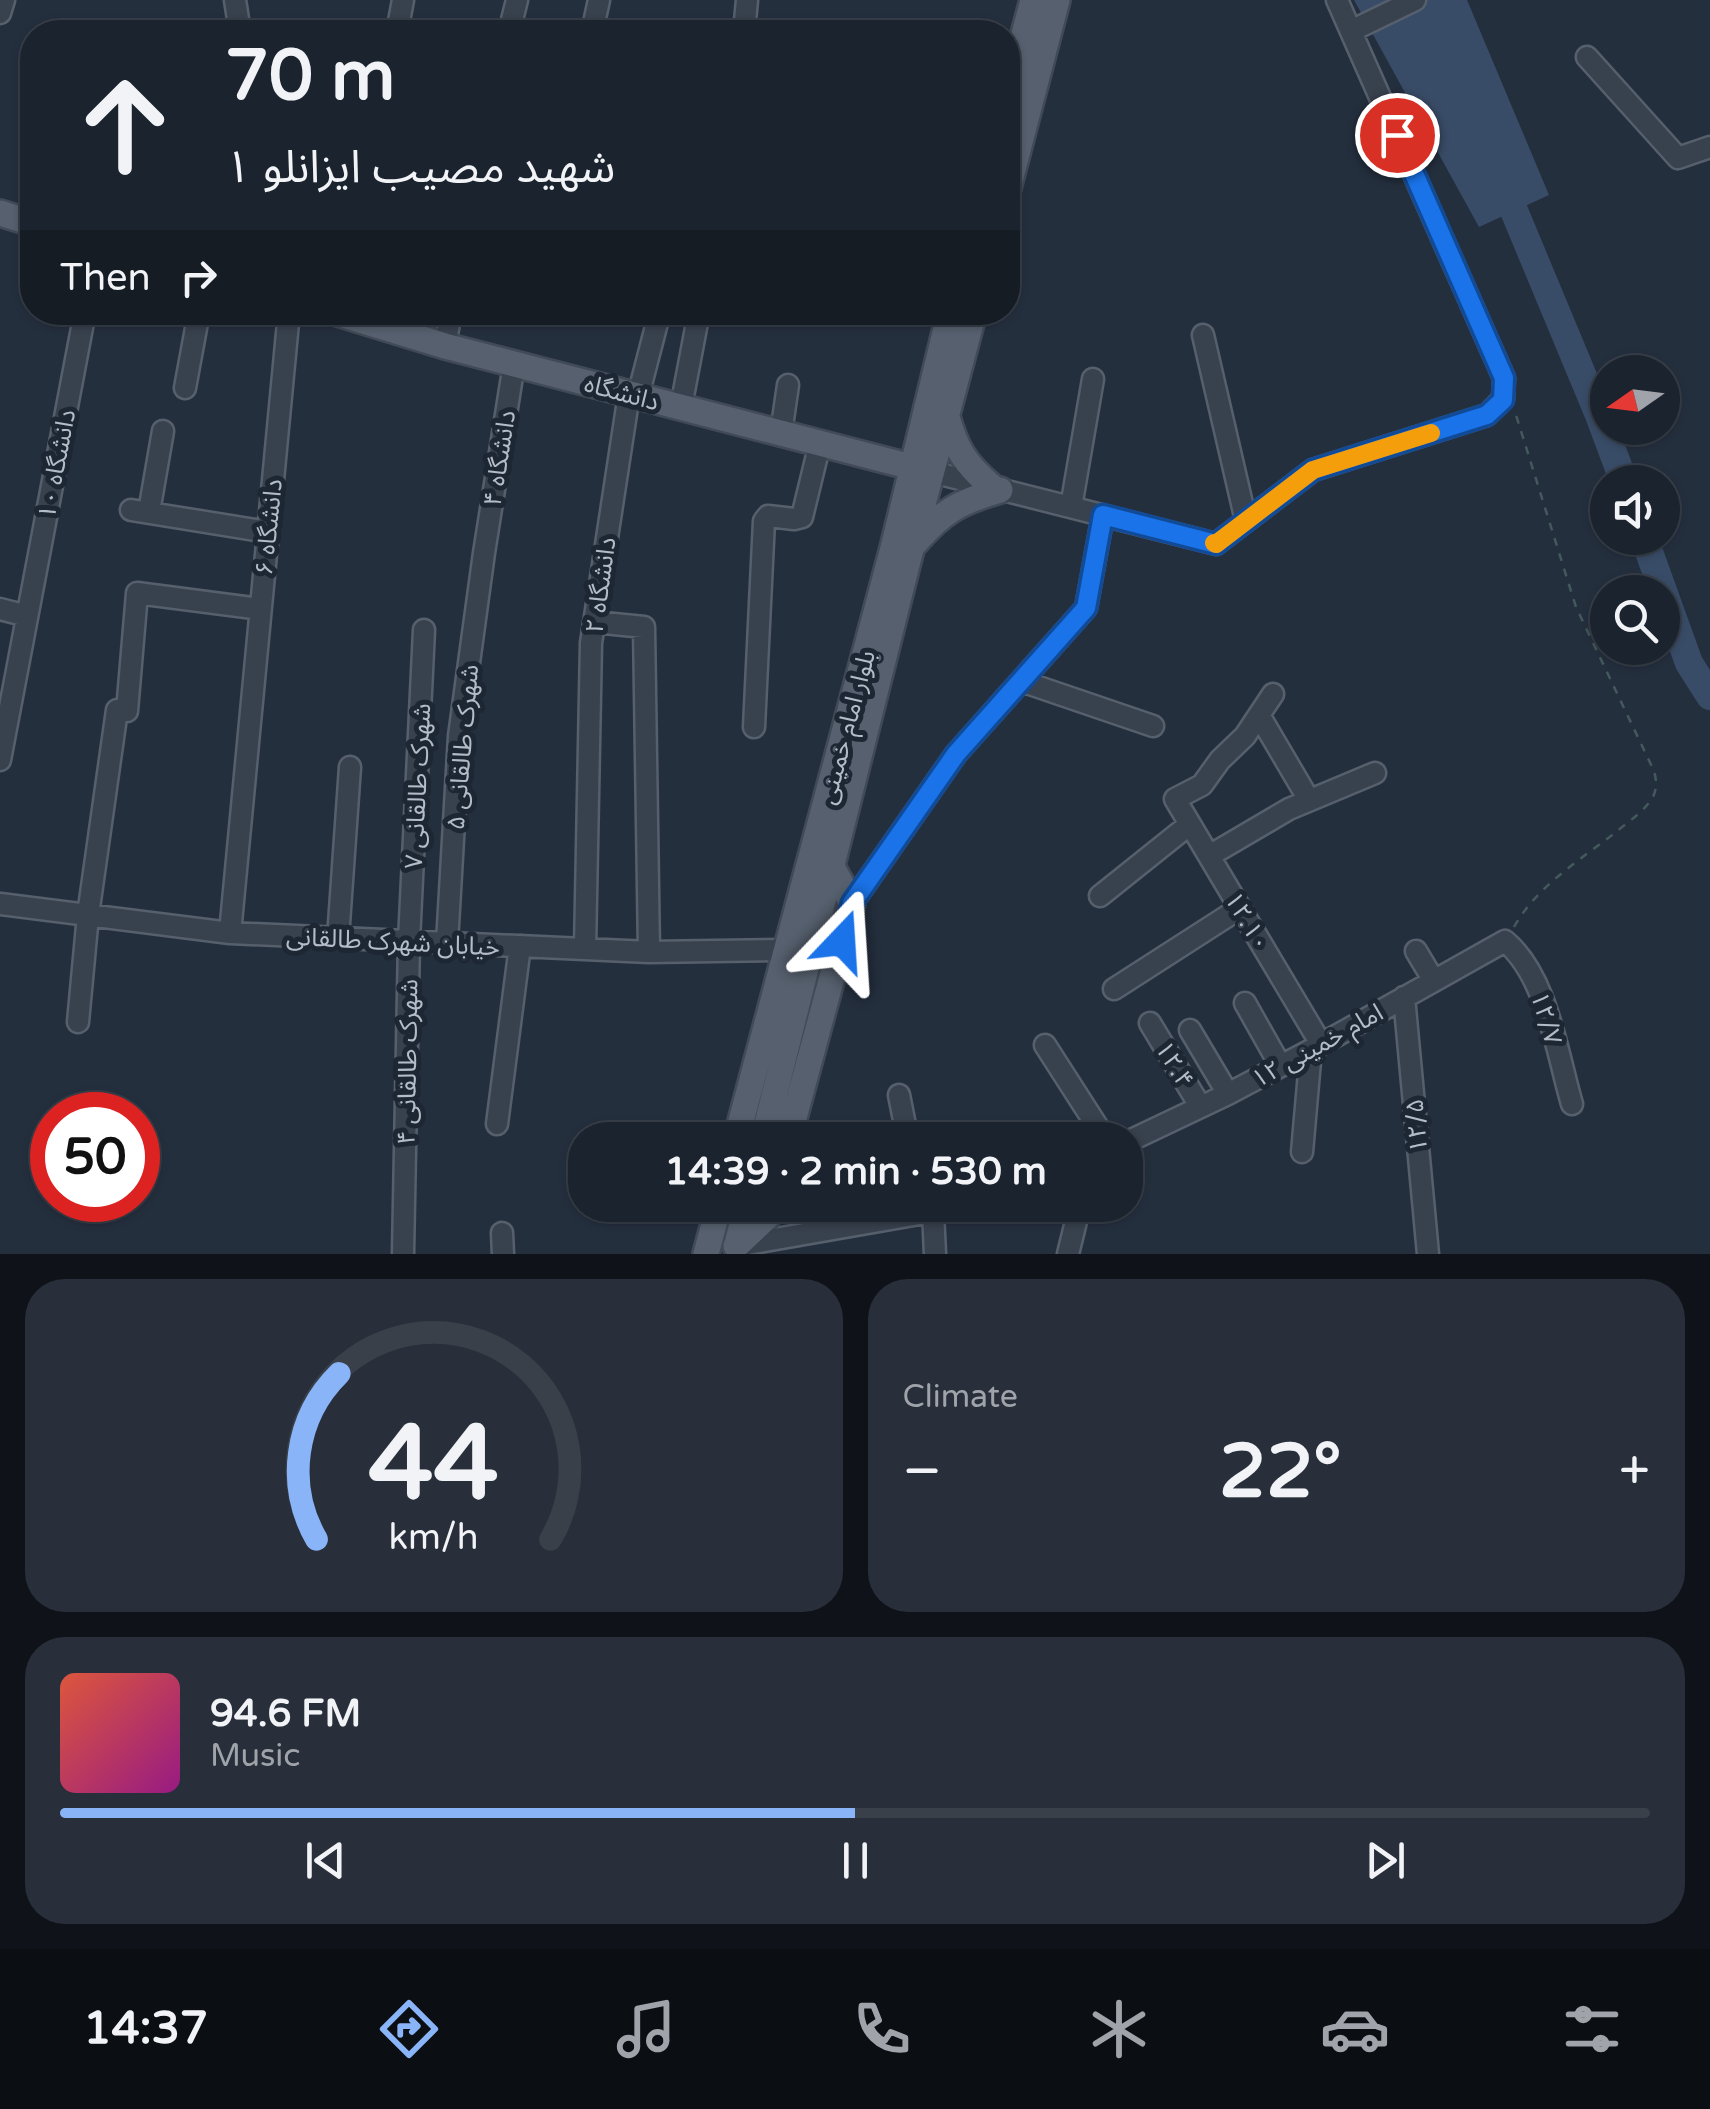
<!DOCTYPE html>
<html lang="en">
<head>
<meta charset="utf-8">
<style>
  :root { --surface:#1b232e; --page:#282f3a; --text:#f1f3f6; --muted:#a0a4aa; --line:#39404a; --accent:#8ab4f8 }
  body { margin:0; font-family:"Varela Round","Noto Sans Arabic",sans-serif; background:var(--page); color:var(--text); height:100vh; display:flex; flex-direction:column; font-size:38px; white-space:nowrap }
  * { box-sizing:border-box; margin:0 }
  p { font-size:32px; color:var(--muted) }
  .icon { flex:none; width:55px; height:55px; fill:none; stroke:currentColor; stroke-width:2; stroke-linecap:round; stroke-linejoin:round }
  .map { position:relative; height:1254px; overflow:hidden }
  .details { display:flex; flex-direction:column; gap:25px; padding:25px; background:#0f1319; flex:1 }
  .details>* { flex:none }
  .hud { position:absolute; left:20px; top:20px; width:1000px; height:305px; border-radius:40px; box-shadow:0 2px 8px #0004,0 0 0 2px var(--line); background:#1b232e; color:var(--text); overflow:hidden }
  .needle { width:65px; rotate:256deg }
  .controls { position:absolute; left:1590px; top:355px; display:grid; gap:20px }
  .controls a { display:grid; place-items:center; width:90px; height:90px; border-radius:50%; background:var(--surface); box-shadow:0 2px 8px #0004,0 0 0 2px var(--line); font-size:50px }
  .speed { position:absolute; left:30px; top:1092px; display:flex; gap:20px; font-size:50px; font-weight:700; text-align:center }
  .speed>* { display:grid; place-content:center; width:130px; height:130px; border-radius:50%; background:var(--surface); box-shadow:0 2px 8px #0004,0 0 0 2px var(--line); line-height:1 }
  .speed .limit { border:15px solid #d22; background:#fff; color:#111 }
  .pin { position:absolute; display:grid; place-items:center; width:85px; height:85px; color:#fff; margin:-42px; border:5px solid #fff; border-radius:50%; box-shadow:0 2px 10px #0007 }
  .me { position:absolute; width:110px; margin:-55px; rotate:20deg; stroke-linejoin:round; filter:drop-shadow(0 0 8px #0008) }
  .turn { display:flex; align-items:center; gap:35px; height:210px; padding:0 40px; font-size:45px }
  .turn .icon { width:130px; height:130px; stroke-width:2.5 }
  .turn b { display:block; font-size:70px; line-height:85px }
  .then { display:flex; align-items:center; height:95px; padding:0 40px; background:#0003; gap:20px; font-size:38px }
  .big { font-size:75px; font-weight:700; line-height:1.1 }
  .details .tile { flex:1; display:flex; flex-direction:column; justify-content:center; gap:15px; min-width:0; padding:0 35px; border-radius:40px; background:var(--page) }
  .details .dial { align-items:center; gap:0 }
  .dial svg { height:260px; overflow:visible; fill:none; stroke:var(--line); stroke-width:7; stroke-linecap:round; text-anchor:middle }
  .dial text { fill:var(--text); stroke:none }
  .song { display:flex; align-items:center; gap:30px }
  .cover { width:120px; height:120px; border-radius:15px; background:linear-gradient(135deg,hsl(10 70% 55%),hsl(310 70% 35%)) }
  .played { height:10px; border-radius:5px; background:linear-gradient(90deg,var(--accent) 50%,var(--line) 50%) }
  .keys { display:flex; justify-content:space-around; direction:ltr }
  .heat { display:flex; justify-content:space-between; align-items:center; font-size:55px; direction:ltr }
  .details .tiles { flex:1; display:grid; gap:25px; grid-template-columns:1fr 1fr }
  .tile:last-child { grid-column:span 2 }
  .trip { position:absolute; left:568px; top:1122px; width:575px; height:100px; border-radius:40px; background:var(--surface); box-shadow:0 2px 8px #0004,0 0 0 2px var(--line); font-weight:700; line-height:100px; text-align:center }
  .tabs { display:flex; height:160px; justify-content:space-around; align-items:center; background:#0b0e12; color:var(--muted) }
  .tabs .icon { width:70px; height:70px }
  .tabs .on { color:var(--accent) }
  .tabs b { font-size:45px; color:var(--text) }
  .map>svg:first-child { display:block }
  .water { fill:#394c67 }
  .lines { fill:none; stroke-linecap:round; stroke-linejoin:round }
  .river { stroke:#394c67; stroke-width:28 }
  .minor-casing { stroke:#565f6c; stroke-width:25 }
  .major-casing { stroke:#414a57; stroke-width:30 }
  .path { stroke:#44595c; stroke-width:2.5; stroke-dasharray:8 8; stroke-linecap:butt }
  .minor { stroke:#38414e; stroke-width:20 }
  .major { stroke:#56606e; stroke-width:25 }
  .route-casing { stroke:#114b97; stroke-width:25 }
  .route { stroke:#1a73e8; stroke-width:18 }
  .slow { stroke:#f59e0b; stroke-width:18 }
  .labels { text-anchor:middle; stroke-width:10; stroke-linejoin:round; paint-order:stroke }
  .street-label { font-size:25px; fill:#b4bcc9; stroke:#1d2633 }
</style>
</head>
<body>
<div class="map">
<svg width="1710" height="1254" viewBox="0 0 1710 1254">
  <rect width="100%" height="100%" fill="#242f3e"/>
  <path class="water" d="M1354,0H1467L1549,195L1479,227Z"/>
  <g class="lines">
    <path class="river" d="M1500,177L1599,415L1624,482
      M1644,538L1689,663L1710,696"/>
    <g class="minor-casing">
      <path id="minor" d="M235,0L240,32
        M0,13L4,0
        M1351,31L1415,0
        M397,32L403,0
        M509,32L517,0
        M592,32L599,0
        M744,32L747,0
        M1587,57L1678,158L1710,147
        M1203,335L1246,521
        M445,346L451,312
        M185,388L199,312
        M638,396L658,319
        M681,407L699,312
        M781,433L788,385
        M932,472L1216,544L1313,470L1487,415L1503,399L1504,378L1337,0
        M1071,507L1093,379
        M131,510L268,532
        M149,512L163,431
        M0,609L27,616
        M594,622L644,627L649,952
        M1021,681L1153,726
        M1273,694L1245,736L1220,760L1202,785L1175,799L1321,1044
        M1259,715L1309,800
        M754,727L764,521L768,516L794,519L802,517L820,443
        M0,760L85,312
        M1209,856L1289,809L1375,773
        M1100,896L1190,824
        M852,903L956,754L1086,608L1103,515
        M0,904L230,933L649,952L787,950
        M230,933L289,312
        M338,938L350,767
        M447,943L459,736L484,553L514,364
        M585,949L591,643L629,394
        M1416,951L1434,981
        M1114,989L1240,908
        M1404,997L1428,1254
        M1245,1003L1280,1065
        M78,1022L88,915L117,710L127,711L137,593L260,609
        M1150,1023L1200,1106
        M1190,1030L1228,1094
        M1045,1045L1106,1140
        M899,1095L908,1140
        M497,1124L520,946
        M1125,1143L1228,1094L1311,1050L1505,941C1547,976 1557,1053 1572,1104
        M1302,1152L1311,1050
        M933,1212L935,1254
        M502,1233L503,1254
        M736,1246L971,1205
        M403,1254L409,941L424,630
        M1068,1254L1080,1205"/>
    </g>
    <g class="major-casing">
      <path id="major" d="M1008,96L1033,0
        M1008,188L1057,0
        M0,213L32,223
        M334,312L445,346L927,471
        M947,417C956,449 965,464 991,486
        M915,543C943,511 959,502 1000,490
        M736,1140L893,548L950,312
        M763,1140L909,557L974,312
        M788,1140L852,903L832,867
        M737,1244L747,1205
        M736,1246L768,1216L771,1205
        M706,1254L719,1205"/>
    </g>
    <path class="path" d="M1514,927C1537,886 1580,860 1616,832C1628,822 1642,813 1651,800C1657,792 1657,781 1654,771L1576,607L1516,415"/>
    <use href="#minor" class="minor"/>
    <use href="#major" class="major"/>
  </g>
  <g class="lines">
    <g class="route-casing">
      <path id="route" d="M842,941L852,903L956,754L1086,608L1103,515L1216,544L1313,470L1487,415L1503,400L1504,378L1397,135"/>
    </g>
    <use href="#route" class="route"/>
    <path class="slow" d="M1214,543L1216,544L1313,470L1431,433"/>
  </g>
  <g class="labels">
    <g class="street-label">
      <text transform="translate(622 392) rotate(15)" y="9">دانشگاه</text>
      <text transform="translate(499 458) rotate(-81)" y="9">دانشگاه ۴</text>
      <text transform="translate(56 464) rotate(-79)" y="9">دانشگاه ۱۰</text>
      <text transform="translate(268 527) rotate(-84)" y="9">دانشگاه ۶</text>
      <text transform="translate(600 585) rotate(-82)" y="9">دانشگاه ۲</text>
      <text transform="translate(846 727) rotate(-75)" y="9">بلوار امام خمینی</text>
      <text transform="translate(462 747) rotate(-85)" y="9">شهرک طالقانی ۵</text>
      <text transform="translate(417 786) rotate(-87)" y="9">شهرک طالقانی ۷</text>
      <text transform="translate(1248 921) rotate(59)" y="9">۱۲.۱۰</text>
      <text transform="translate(393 941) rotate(3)" y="9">خیابان شهرک طالقانی</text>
      <text transform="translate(1547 1018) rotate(73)" y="9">۱۲/۷</text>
      <text transform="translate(1317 1045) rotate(-29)" y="9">امام خمینی ۱۲</text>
      <text transform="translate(407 1062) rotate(-89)" y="9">شهرک طالقانی ۴</text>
      <text transform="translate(1175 1064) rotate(59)" y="9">۱۲.۴</text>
      <text transform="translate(1416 1126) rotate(-95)" y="9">۱۲/۵</text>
    </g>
  </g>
</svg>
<div class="controls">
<a><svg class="needle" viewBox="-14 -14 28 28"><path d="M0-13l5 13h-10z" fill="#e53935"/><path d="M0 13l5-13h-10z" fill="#a0a4aa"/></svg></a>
<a><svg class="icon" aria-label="sound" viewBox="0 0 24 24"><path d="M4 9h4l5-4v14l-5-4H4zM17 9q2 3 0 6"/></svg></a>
<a><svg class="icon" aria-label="search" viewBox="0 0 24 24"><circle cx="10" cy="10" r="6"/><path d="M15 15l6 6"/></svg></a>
</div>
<div class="speed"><div class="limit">50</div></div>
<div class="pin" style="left:1397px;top:135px;background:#d93025"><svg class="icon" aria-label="arrive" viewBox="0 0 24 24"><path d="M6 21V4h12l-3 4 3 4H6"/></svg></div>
<svg class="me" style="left:842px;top:941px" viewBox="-20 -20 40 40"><path d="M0-17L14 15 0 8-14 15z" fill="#1a73e8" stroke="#fff" stroke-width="4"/></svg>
<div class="trip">14:39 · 2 min · 530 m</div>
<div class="hud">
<div class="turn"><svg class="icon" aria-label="ahead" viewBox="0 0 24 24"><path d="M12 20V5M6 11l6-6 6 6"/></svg><div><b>70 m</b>شهید مصیب ایزانلو ۱</div></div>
<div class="then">Then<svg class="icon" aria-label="right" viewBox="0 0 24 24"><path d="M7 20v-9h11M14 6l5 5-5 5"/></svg></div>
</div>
</div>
<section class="details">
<div class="tiles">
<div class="tile dial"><svg viewBox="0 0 100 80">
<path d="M14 69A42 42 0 1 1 86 69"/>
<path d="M14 69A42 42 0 0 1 21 18" stroke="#8ab4f8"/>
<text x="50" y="56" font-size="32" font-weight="700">44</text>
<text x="50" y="72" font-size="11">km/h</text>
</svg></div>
<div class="tile"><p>Climate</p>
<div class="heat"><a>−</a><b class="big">22°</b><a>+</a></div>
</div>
<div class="tile">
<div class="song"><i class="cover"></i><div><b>94.6 FM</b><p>Music</p></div></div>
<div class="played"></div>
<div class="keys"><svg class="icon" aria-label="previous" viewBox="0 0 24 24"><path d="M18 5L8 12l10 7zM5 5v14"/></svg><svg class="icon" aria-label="pause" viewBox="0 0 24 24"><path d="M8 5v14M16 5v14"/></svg><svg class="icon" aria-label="next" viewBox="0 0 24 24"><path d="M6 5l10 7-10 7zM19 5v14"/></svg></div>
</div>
</div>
</section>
<nav class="tabs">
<b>14:37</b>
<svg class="icon on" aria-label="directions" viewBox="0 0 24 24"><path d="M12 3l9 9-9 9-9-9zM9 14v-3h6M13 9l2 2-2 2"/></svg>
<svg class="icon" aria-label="music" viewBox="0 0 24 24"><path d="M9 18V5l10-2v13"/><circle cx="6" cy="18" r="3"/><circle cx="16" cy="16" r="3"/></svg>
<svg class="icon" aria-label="phone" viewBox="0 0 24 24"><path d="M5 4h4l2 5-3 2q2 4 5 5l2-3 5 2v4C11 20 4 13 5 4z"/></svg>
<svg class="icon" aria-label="climate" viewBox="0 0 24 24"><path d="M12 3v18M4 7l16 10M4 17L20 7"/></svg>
<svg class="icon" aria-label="car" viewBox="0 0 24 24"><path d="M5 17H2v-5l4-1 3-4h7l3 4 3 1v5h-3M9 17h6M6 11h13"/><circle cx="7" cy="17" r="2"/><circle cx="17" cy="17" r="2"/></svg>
<svg class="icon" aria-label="filters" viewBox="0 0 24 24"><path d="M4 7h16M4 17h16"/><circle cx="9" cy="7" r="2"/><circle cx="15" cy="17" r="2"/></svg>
</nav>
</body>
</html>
